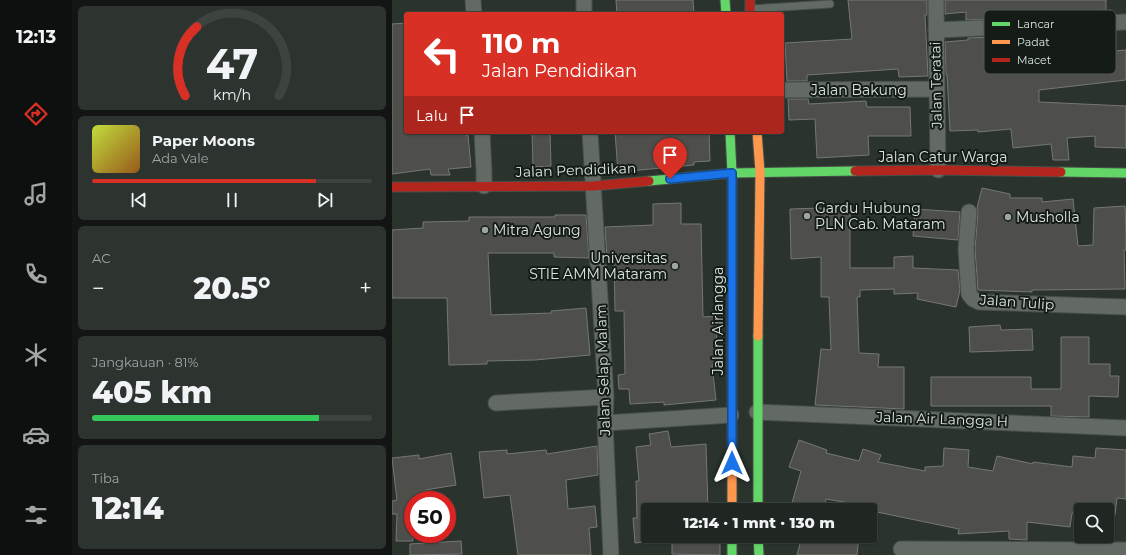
<!DOCTYPE html>
<html lang="id">
<head>
<meta charset="utf-8">
<style>
  :root { --surface:#202722; --page:#2d332f; --text:#f1f3f6; --muted:#a2a5a5; --line:#3d4440; --accent:#d93025 }
  body { margin:0; font-family:Montserrat,sans-serif; background:var(--page); color:var(--text); height:100vh; display:flex; flex-direction:column; font-size:15px; white-space:nowrap }
  * { box-sizing:border-box; margin:0 }
  p { font-size:13px; color:var(--muted) }
  .icon { flex:none; width:22px; height:22px; fill:none; stroke:currentColor; stroke-width:2; stroke-linecap:round; stroke-linejoin:round }
  .map { position:relative; flex:1; overflow:hidden }
  .drawer { display:flex; flex-direction:column; gap:6px; padding:6px; background:#121513; width:320px }
  .drawer>* { flex:none }
  .top-card { position:absolute; left:12px; top:12px; width:380px; height:122px; border-radius:4px; box-shadow:0 1px 3px #0004,0 0 0 1px var(--line); background:#d93025; color:#fff; overflow:hidden }
  .buttons { position:absolute; left:682px; top:503px; display:grid; gap:8px }
  .buttons a { display:grid; place-items:center; width:40px; height:40px; border-radius:4px; background:var(--surface); box-shadow:0 1px 3px #0004,0 0 0 1px var(--line); font-size:20px }
  .speed { position:absolute; left:12px; top:491px; display:flex; gap:8px; font-size:20px; font-weight:700; text-align:center }
  .speed>* { display:grid; place-content:center; width:52px; height:52px; border-radius:50%; background:var(--surface); box-shadow:0 1px 3px #0004,0 0 0 1px var(--line); line-height:1 }
  .speed .limit { border:6px solid #d22; background:#fff; color:#111 }
  .pin { position:absolute; display:grid; place-items:center; width:34px; height:34px; color:#fff; margin:-41px -17px; border-radius:50% 50% 50% 0; rotate:-45deg; box-shadow:0 0 4px #0007 }
  .pin .icon { rotate:45deg }
  .me { position:absolute; width:44px; margin:-22px; rotate:0deg; stroke-linejoin:round; filter:drop-shadow(0 0 3px #0008) }
  .turn { display:flex; align-items:center; gap:14px; height:84px; padding:0 12px; font-size:18px }
  .turn .icon { width:52px; height:52px; stroke-width:2.5 }
  .turn b { display:block; font-size:28px; line-height:34px }
  .then { display:flex; align-items:center; height:38px; padding:0 12px; background:#0003; gap:8px; font-size:15px }
  .big { font-size:30px; font-weight:800; line-height:1.1 }
  .drawer .tile { flex:1; display:flex; flex-direction:column; justify-content:center; gap:6px; min-width:0; padding:0 14px; border-radius:6px; background:var(--page) }
  .drawer .dial { align-items:center; gap:0 }
  .dial svg { height:104px; overflow:visible; fill:none; stroke:var(--line); stroke-width:7; stroke-linecap:round; text-anchor:middle }
  .dial text { fill:var(--text); stroke:none }
  .song { display:flex; align-items:center; gap:12px }
  .cover { width:48px; height:48px; border-radius:6px; background:linear-gradient(135deg,hsl(70 70% 55%),hsl(30 70% 35%)) }
  .played { height:4px; border-radius:2px; background:linear-gradient(90deg,var(--accent) 80%,var(--line) 80%) }
  .keys { display:flex; justify-content:space-around; direction:ltr }
  .heat { display:flex; justify-content:space-between; align-items:center; font-size:22px; direction:ltr }
  .charge { height:6px; border-radius:3px; background:linear-gradient(90deg,#34c759 81%,var(--line) 0) }
  .trip { position:absolute; left:249px; top:503px; width:236px; height:40px; border-radius:4px; background:var(--surface); box-shadow:0 1px 3px #0004,0 0 0 1px var(--line); font-weight:800; line-height:40px; text-align:center }
  main { display:flex; flex:1; min-height:0 }
  .tabs { display:flex; flex-direction:column; width:72px; justify-content:space-around; align-items:center; background:#0d100e; color:var(--muted) }
  .tabs .icon { width:28px; height:28px }
  .tabs .active { color:var(--accent) }
  .tabs b { font-size:18px; color:var(--text) }
  .map>svg:first-child { display:block }
  .building { fill:#4e4e4b; stroke:#767774 }
  .lines { fill:none; stroke-linecap:round; stroke-linejoin:round }
  .lane-casing { stroke:#474f4a; stroke-width:9 }
  .street-casing { stroke:#474f4a; stroke-width:17 }
  .fast-casing { stroke:#474f4a; stroke-width:11 }
  .slow-casing { stroke:#474f4a; stroke-width:11 }
  .jam-casing { stroke:#474f4a; stroke-width:11 }
  .lane { stroke:#636a64; stroke-width:7 }
  .street { stroke:#636a64; stroke-width:15 }
  .fast { stroke:#63d668; stroke-width:9 }
  .slow { stroke:#ff974d; stroke-width:9 }
  .jam { stroke:#b3261e; stroke-width:9 }
  .route-casing { stroke:#114b97; stroke-width:10 }
  .route { stroke:#1a73e8; stroke-width:7 }
  .poi-dot { fill:#9da7a0; stroke:#151c17; stroke-width:1.5 }
  .labels { text-anchor:middle; stroke-width:4; stroke-linejoin:round; paint-order:stroke }
  .street-label { font-size:14px; fill:#dbe5de; stroke:#151c17 }
  .poi-label { font-size:14px; fill:#dbe5de; stroke:#151c17; text-anchor:start }
  .key { fill:#151c17; stroke:#505853; stroke-width:1 }
  .key-label { font-size:11px; fill:#dbe5de }
</style>
</head>
<body>
<main>
<nav class="tabs">
<b>12:13</b>
<svg class="icon active" aria-label="directions" viewBox="0 0 24 24"><path d="M12 3l9 9-9 9-9-9zM9 14v-3h6M13 9l2 2-2 2"/></svg>
<svg class="icon" aria-label="music" viewBox="0 0 24 24"><path d="M9 18V5l10-2v13"/><circle cx="6" cy="18" r="3"/><circle cx="16" cy="16" r="3"/></svg>
<svg class="icon" aria-label="phone" viewBox="0 0 24 24"><path d="M5 4h4l2 5-3 2q2 4 5 5l2-3 5 2v4C11 20 4 13 5 4z"/></svg>
<svg class="icon" aria-label="climate" viewBox="0 0 24 24"><path d="M12 3v18M4 7l16 10M4 17L20 7"/></svg>
<svg class="icon" aria-label="car" viewBox="0 0 24 24"><path d="M5 17H2v-5l4-1 3-4h7l3 4 3 1v5h-3M9 17h6M6 11h13"/><circle cx="7" cy="17" r="2"/><circle cx="17" cy="17" r="2"/></svg>
<svg class="icon" aria-label="filters" viewBox="0 0 24 24"><path d="M4 7h16M4 17h16"/><circle cx="9" cy="7" r="2"/><circle cx="15" cy="17" r="2"/></svg>
</nav>
<section class="drawer">
<div class="tile dial"><svg viewBox="0 0 100 80">
<path d="M14 69A42 42 0 1 1 86 69"/>
<path d="M14 69A42 42 0 0 1 23 16" stroke="#d93025"/>
<text x="50" y="56" font-size="32" font-weight="700">47</text>
<text x="50" y="72" font-size="11">km/h</text>
</svg></div>
<div class="tile">
<div class="song"><i class="cover"></i><div><b>Paper Moons</b><p>Ada Vale</p></div></div>
<div class="played"></div>
<div class="keys"><svg class="icon" aria-label="previous" viewBox="0 0 24 24"><path d="M18 5L8 12l10 7zM5 5v14"/></svg><svg class="icon" aria-label="pause" viewBox="0 0 24 24"><path d="M8 5v14M16 5v14"/></svg><svg class="icon" aria-label="next" viewBox="0 0 24 24"><path d="M6 5l10 7-10 7zM19 5v14"/></svg></div>
</div>
<div class="tile"><p>AC</p>
<div class="heat"><a>−</a><b class="big">20.5°</b><a>+</a></div>
</div>
<div class="tile"><p>Jangkauan · 81%</p><b class="big">405 km</b><div class="charge"></div></div>
<div class="tile"><p>Tiba</p><b class="big">12:14</b></div>
</section>
<div class="map">
<svg width="734" height="555" viewBox="0 0 734 555">
  <rect width="100%" height="100%" fill="#2a342d"/>
  <path class="building" d="M224,0H301L302,14H225Z
    M456,0H535V15H533L536,76L507,77L506,69L415,75V81H395L393,43L460,39Z
    M553,0H714V10L668,14V16L574,20V12L553,14Z
    M14,23V132H72L73,135H76L79,167L56,169L58,175H39L38,169L0,174V24Z
    M670,34L671,42L701,39L702,53L734,50V80L647,90V102L734,106V148L703,147V136L675,138L677,160H661L659,144L621,148L619,129L586,132V130L558,131L555,75H554L553,42L576,40V38Z
    M396,99H416L417,104L474,101L475,107H518L519,136H476L477,155L425,158L423,119L397,120Z
    M140,132H158L159,166L141,167Z
    M223,132H317L318,161L302,162V165L226,172Z
    M590,188L618,194V198H650V202L681,199L686,246L701,245L702,208L733,206L734,236V250H732L733,289L640,290V292L586,290L583,249L586,213L585,208Z
    M289,203V224H309L311,317L324,316L325,364L320,365L324,400L272,405V402L238,404L237,389H227L226,375L233,374L232,311H223L222,258H215L213,227L261,225V204Z
    M430,208H458V268H502V257L521,256V268L566,270L568,290L564,307L525,299L526,293L502,294V289L468,290V297H465L467,353L487,354L486,367H512V409L423,405L429,349L439,350L437,297H429V257L399,259L398,209Z
    M523,209L568,212L566,240L521,236Z
    M163,215H194L197,258L162,257V253H96L99,315L160,313L159,311L194,308L198,355L143,360L95,361V364L57,365L55,298H0V230L31,228V222L77,221V217H163Z
    M608,325L609,330L640,329L641,350L578,352L577,327Z
    M669,337H697V364H718V376H727L726,397L697,396V417L659,416V406H539V377H639V389H669Z
    M276,431L279,447L314,444L316,510H256V536H328V555L280,554V539L243,543L241,518H245L244,481H247L244,447L259,445L257,434Z
    M407,440L435,450L434,453L467,461L471,449L489,455L486,462L533,471V467L551,466L552,448L577,450L576,467L601,471L605,456L641,464V462L680,467L681,456L703,458L704,448L734,450V499L725,498L723,515H715V510H689V514L680,513L678,527L635,522V540L617,539V531L566,534L567,529L485,512L486,508L434,499L431,510H425L400,503L409,471L397,467Z
    M205,446L206,475L174,480L176,509L203,506L205,527L197,528L199,555H126L118,495L92,498L87,452L115,450V454L154,450L155,454Z
    M59,453L64,485L33,490L34,500H21V541H4L5,514H0V501L5,500L0,458L27,455V459Z
    M410,536H467L465,555H405Z
    M69,541L70,554L18,555V544Z"/>
  <g class="lines">
    <g class="lane-casing">
      <path id="lane" d="M360,9L438,4"/>
    </g>
    <g class="street-casing">
      <path id="street" d="M81,0L82,14
        M192,0V14
        M544,0L546,170
        M544,30L734,22
        M390,90L544,89
        M90,132L92,172V186
        M198,132L214,397L213,423L219,555
        M577,212L574,249L577,294L581,299L587,302L734,307
        M104,403L214,397
        M365,412L734,428
        M213,423L339,415
        M509,549L734,550"/>
    </g>
    <g class="fast-casing">
      <path id="fast" d="M333,0L334,14
        M338,132L340,173V354
        M669,172L734,173
        M257,181L340,173L463,171
        M366,336V510
        M340,536V555
        M366,536L367,555"/>
    </g>
    <g class="slow-casing">
      <path id="slow" d="M365,132L368,172L366,336
        M340,354V510"/>
    </g>
    <g class="jam-casing">
      <path id="jam" d="M358,0V14
        M463,171L546,170L669,172
        M0,187L201,186L257,181"/>
    </g>
    <use href="#lane" class="lane"/>
    <use href="#street" class="street"/>
    <use href="#fast" class="fast"/>
    <use href="#slow" class="slow"/>
    <use href="#jam" class="jam"/>
  </g>
  <g class="lines">
    <g class="route-casing">
      <path id="route" d="M278,179L340,173V463"/>
    </g>
    <use href="#route" class="route"/>
  </g>
  <g class="poi-dot">
    <circle cx="415" cy="216" r="4"/>
    <circle cx="616" cy="217" r="4"/>
    <circle cx="93" cy="230" r="4"/>
    <circle cx="283" cy="266" r="4"/>
  </g>
  <g class="labels">
    <g class="street-label">
      <text transform="translate(544 85) rotate(-91)" y="5">Jalan Teratai</text>
      <text x="467" y="95">Jalan Bakung</text>
      <text x="551" y="162">Jalan Catur Warga</text>
      <text transform="translate(184 170) rotate(-2)" y="5">Jalan Pendidikan</text>
      <text transform="translate(625 302) rotate(4)" y="5">Jalan Tulip</text>
      <text transform="translate(326 321) rotate(-90)" y="5">Jalan Airlangga</text>
      <text transform="translate(211 370) rotate(-92)" y="5">Jalan Selap Malam</text>
      <text transform="translate(550 419) rotate(2)" y="5">Jalan Air Langga H</text>
    </g>
    <g class="poi-label">
      <text x="423" y="213">Gardu Hubung<tspan x="423" dy="16">PLN Cab. Mataram</tspan></text>
      <text x="624" y="222">Musholla</text>
      <text x="101" y="235">Mitra Agung</text>
      <text x="275" y="263" text-anchor="end">Universitas<tspan x="275" dy="16">STIE AMM Mataram</tspan></text>
    </g>
  </g>
  <rect x="592" y="10" width="132" height="64" rx="6" class="key"/>
  <rect x="600" y="22" width="18" height="4" fill="#63d668"/>
  <rect x="600" y="40" width="18" height="4" fill="#ff974d"/>
  <rect x="600" y="58" width="18" height="4" fill="#b3261e"/>
  <g class="key-label">
    <text x="625" y="28">Lancar</text>
    <text x="625" y="46">Padat</text>
    <text x="625" y="64">Macet</text>
  </g>
</svg>
<div class="buttons">
<a><svg class="icon" aria-label="search" viewBox="0 0 24 24"><circle cx="10" cy="10" r="6"/><path d="M15 15l6 6"/></svg></a>
</div>
<div class="speed"><div class="limit">50</div></div>
<div class="pin" style="left:278px;top:179px;background:#d93025"><svg class="icon" aria-label="arrive" viewBox="0 0 24 24"><path d="M6 21V4h12l-3 4 3 4H6"/></svg></div>
<svg class="me" style="left:340px;top:463px" viewBox="-20 -20 40 40"><path d="M0-17L14 15 0 8-14 15z" fill="#1a73e8" stroke="#fff" stroke-width="4"/></svg>
<div class="trip">12:14 · 1 mnt · 130 m</div>
<div class="top-card">
<div class="turn"><svg class="icon" aria-label="left" viewBox="0 0 24 24"><path d="M17 20v-9H6M10 6l-5 5 5 5"/></svg><div><b>110 m</b>Jalan Pendidikan</div></div>
<div class="then">Lalu<svg class="icon" aria-label="arrive" viewBox="0 0 24 24"><path d="M6 21V4h12l-3 4 3 4H6"/></svg></div>
</div>
</div>
</main>
</body>
</html>
